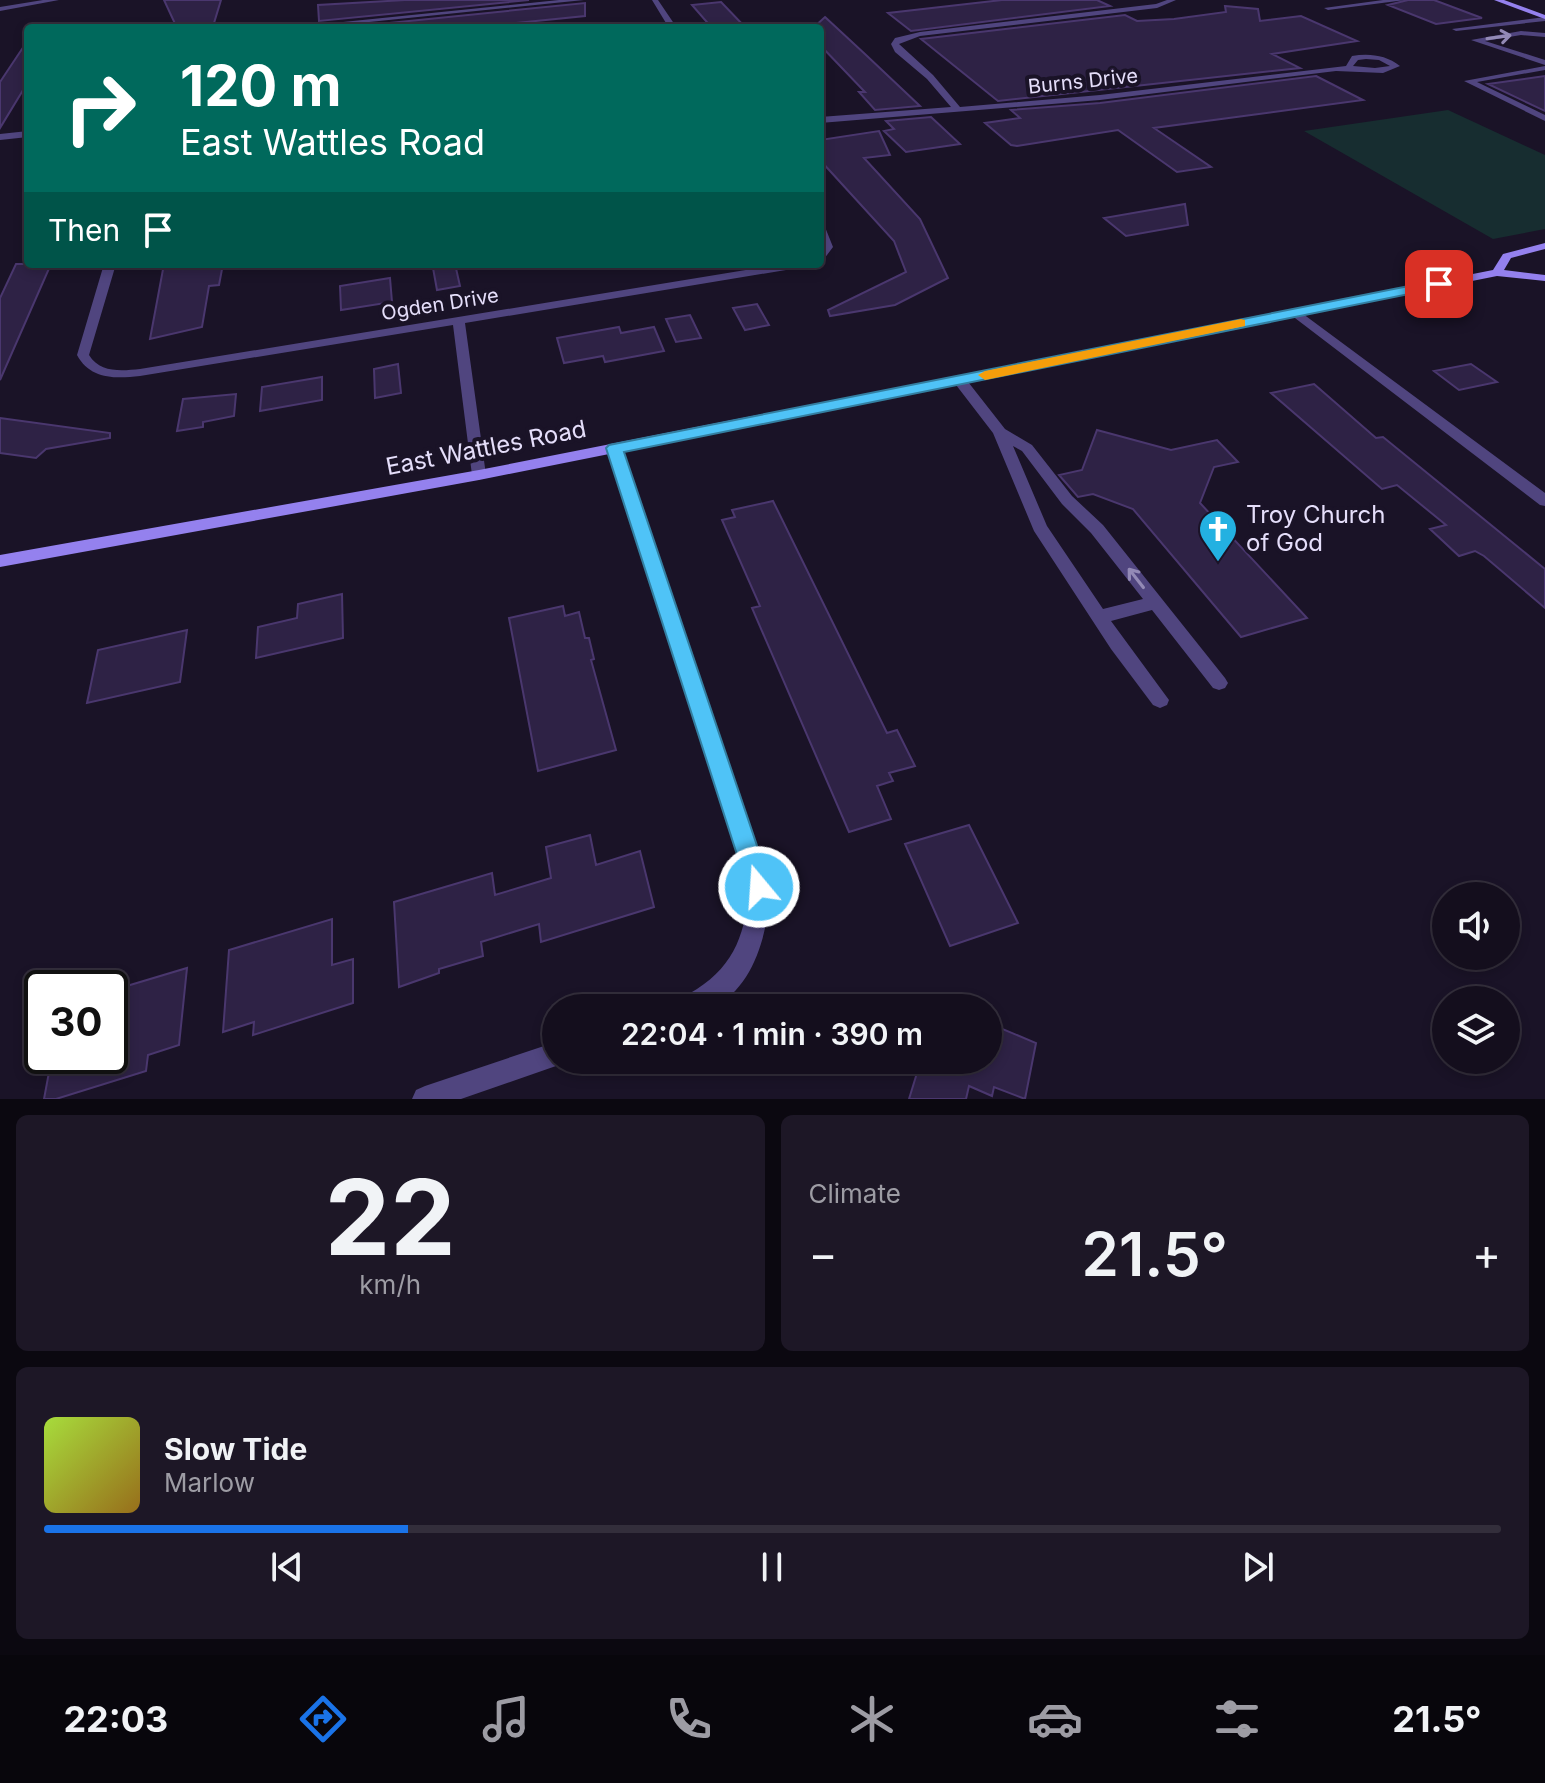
<!DOCTYPE html>
<html lang="en">
<head>
<meta charset="utf-8">
<style>
  :root { --surface:#140e1d; --page:#1d1726; --text:#f1f3f6; --muted:#9d9ca4; --line:#332e3b; --accent:#1a73e8 }
  body { margin:0; font-family:Inter,sans-serif; background:var(--page); color:var(--text); height:100vh; display:flex; flex-direction:column; font-size:30px; white-space:nowrap }
  * { box-sizing:border-box; margin:0 }
  p { font-size:26px; color:var(--muted) }
  .icon { flex:none; width:44px; height:44px; fill:none; stroke:currentColor; stroke-width:2; stroke-linecap:round; stroke-linejoin:round }
  .map { position:relative; height:1099px; overflow:hidden }
  .details { display:flex; flex-direction:column; gap:16px; padding:16px; background:#0b0810; flex:1 }
  .details>* { flex:none }
  .banner { position:absolute; left:24px; top:24px; width:800px; height:244px; border-radius:8px; box-shadow:0 4px 12px #0003,0 0 0 2px var(--line); background:#00695c; color:#fff; overflow:hidden }
  .buttons { position:absolute; left:1432px; top:882px; display:grid; gap:16px }
  .buttons a { display:grid; place-items:center; width:88px; height:88px; border-radius:50%; background:var(--surface); box-shadow:0 4px 12px #0003,0 0 0 2px var(--line); font-size:40px }
  .speed { position:absolute; left:24px; top:970px; display:flex; gap:16px; font-size:40px; font-weight:700; text-align:center }
  .speed>* { display:grid; place-content:center; width:104px; height:104px; border-radius:50%; background:var(--surface); box-shadow:0 4px 12px #0003,0 0 0 2px var(--line); line-height:1 }
  .speed .limit { border:4px solid #111; border-radius:12px; background:#fff; color:#111 }
  .pin { position:absolute; display:grid; place-items:center; width:68px; height:68px; color:#fff; margin:-34px; border-radius:16px; box-shadow:0 4px 12px #0006 }
  .me { position:absolute; width:88px; margin:-44px; rotate:342deg; stroke-linejoin:round; filter:drop-shadow(0 0 6px #0008) }
  .turn { display:flex; align-items:center; gap:28px; height:168px; padding:0 24px; font-size:36px }
  .turn .icon { width:104px; height:104px; stroke-width:2.5 }
  .turn b { display:block; font-size:56px; line-height:68px }
  .then { display:flex; align-items:center; height:76px; padding:0 24px; background:#0003; gap:16px; font-size:30px }
  .big { font-size:60px; font-weight:600; line-height:1.1 }
  .details .tile { flex:1; display:flex; flex-direction:column; justify-content:center; gap:12px; min-width:0; padding:0 28px; border-radius:12px; background:var(--page) }
  .details .dial { align-items:center; gap:0 }
  .dial b { font-size:104px; line-height:1 }
  .song { display:flex; align-items:center; gap:24px }
  .cover { width:96px; height:96px; border-radius:12px; background:linear-gradient(135deg,hsl(80 70% 55%),hsl(40 70% 35%)) }
  .played { height:8px; border-radius:4px; background:linear-gradient(90deg,var(--accent) 25%,var(--line) 25%) }
  .keys { display:flex; justify-content:space-around; direction:ltr }
  .heat { display:flex; justify-content:space-between; align-items:center; font-size:44px; direction:ltr }
  .details .tiles { flex:1; display:grid; gap:16px; grid-template-columns:1fr 1fr }
  .tile:last-child { grid-column:span 2 }
  .trip { position:absolute; left:542px; top:994px; width:460px; height:80px; border-radius:40px; background:var(--surface); box-shadow:0 4px 12px #0003,0 0 0 2px var(--line); font-weight:600; line-height:80px; text-align:center }
  .dock { display:flex; height:128px; justify-content:space-around; align-items:center; background:#08060c; color:var(--muted) }
  .dock .icon { width:56px; height:56px }
  .dock .current { color:var(--accent) }
  .dock b { font-size:36px; color:var(--text) }
  .map>svg:first-child { display:block }
  .green { fill:#172d30 }
  .building { fill:#2e2245; stroke:#4a376e; stroke-width:2 }
  .lines { fill:none; stroke-linecap:round; stroke-linejoin:round }
  .service { fill:#50457f; fill-rule:evenodd }
  .minor { fill:#50457f; fill-rule:evenodd }
  .secondary { fill:#9481ee; fill-rule:evenodd }
  .oneway { stroke:#938ab6 }
  .route { fill:#4fc3f7; stroke:#337fa1; stroke-width:2 }
  .slow { fill:#f59e0b }
  .labels { text-anchor:middle; stroke-width:8; stroke-linejoin:round; paint-order:stroke }
  .far-street-label { font-size:20px; fill:#e5defa; stroke:#1a1327 }
  .street-label { font-size:24px; fill:#e5defa; stroke:#1a1327 }
  .poi-label { font-size:24px; fill:#e5defa; stroke:#1a1327; text-anchor:start }
</style>
</head>
<body>
<div class="map">
<svg width="1545" height="1099" viewBox="0 0 1545 1099">
  <rect width="100%" height="100%" fill="#1a1327"/>
  <path class="green" d="M1448,110L1545,155V229L1493,239L1304,131Z"/>
  <path class="building" d="M164,0H221L214,23L184,28H177Z
    M405,0H529L319,21L318,5Z
    M1002,0H1097L1110,6L911,31L888,13Z
    M1408,0H1434L1482,18L1436,24L1388,5Z
    M721,2L746,28H712L692,5Z
    M585,3V16L516,23L510,24L512,28H340Z
    M1225,6L1258,9L1260,21L1301,16L1357,41L1272,54L1300,68L998,101L921,39L1125,15L1137,21L1174,19L1226,12Z
    M825,17L866,55L920,106L875,110L859,92H865L820,45V28H813Z
    M28,40V82L0,128V82Z
    M1316,76L1363,100L1154,128L1211,167L1177,172L1118,130L1017,146L1011,145L985,123L1020,118L1011,110L1100,103Z
    M1545,76V111L1488,84Z
    M931,117L960,144L906,152L884,131L894,129L886,121Z
    M879,131L890,155L864,158L920,219L948,278L895,305L830,316L828,310L906,272L894,241L820,160V140Z
    M1185,204L1188,225L1126,236L1104,218Z
    M16,264H51L0,380V298Z
    M164,264H223L219,285L209,286L202,327L150,339Z
    M455,264L460,286L437,290L433,268Z
    M390,278L392,302L341,310L340,286Z
    M757,304L769,325L745,330L733,308Z
    M690,315L701,338L676,342L666,319Z
    M619,327L621,333L654,327L664,351L605,362L603,356L564,363L557,338Z
    M398,364L401,393L375,398L374,369Z
    M1471,364L1497,382L1459,390L1434,371Z
    M322,377V400L260,411L262,387Z
    M1314,384L1376,438L1383,437L1545,569V608L1484,556L1475,551L1459,556L1430,529L1446,525L1397,485L1382,489L1271,393Z
    M236,394L234,416L203,422V427L177,431L183,399Z
    M0,418L110,433V438L46,449L36,458L0,453Z
    M1097,430L1171,450L1217,440L1238,462L1214,467L1200,503L1307,618L1241,637L1133,509L1093,494L1078,497L1059,475L1082,470Z
    M773,501L887,733L897,730L915,766L889,773L893,781L877,786L891,819L849,832L752,608L760,606L722,520L735,517L732,510Z
    M342,594L343,638L256,658L258,627L297,618L298,604Z
    M563,606L565,616L579,612L585,638H589L594,659L591,660L616,750L538,771L509,618Z
    M187,630L180,682L87,703L98,650Z
    M969,825L1018,923L950,946L905,844Z
    M590,835L596,865L640,851L654,907L541,942L539,924L481,942L483,956L439,969V973L399,987L394,902L492,873L495,895L551,878L546,847Z
    M332,919V965L353,959V1003L253,1035L254,1022L223,1032L229,950Z
    M187,968L179,1045L148,1055L146,1071L56,1099H44L52,1056H110V991Z
    M988,1023L1036,1043L1025,1099L994,1087L992,1096L969,1086L966,1099H909L921,1060H988Z"/>
  <g class="lines">
    <path class="service" d="M1383,0H1405L1328,10L1324,8Z
      M1545,17V21L1456,31L1452,29Z
      M1521,31L1545,33V37L1521,35L1485,41L1545,60V65L1471,40Z
      M1545,66V70L1477,82L1545,115V121L1464,81Z
      M960,377L965,378L1005,429L1032,445L1072,496L1103,525L1225,678L1228,683L1225,688L1219,690L1213,688L1152,610L1111,621L1169,700L1167,705L1160,708L1153,705L1111,649L1034,531L993,433L953,381ZM1013,446L1022,451L1062,504L1091,533L1143,599L1103,609L1047,526Z"/>
    <path class="minor" d="M43,0H59L0,11V7Z
      M559,0H584L311,28H284Z
      M652,0H658L677,28H669Z
      M1167,0H1176L1157,8L920,36L899,44L933,75L960,107L1100,95L1346,66L1352,56C1369,53 1386,55 1400,66L1383,73L1336,71L1100,100L820,123V117L951,107L927,79L895,52L891,44L895,38L920,32L1156,4ZM1366,59L1379,60L1390,66L1375,68L1353,66L1358,60Z
      M28,131V137L0,140V134Z
      M820,224L825,227L833,247L824,259L820,260Z
      M104,264H116L89,355C100,373 121,371 140,369L783,264H810L804,267L465,323L486,475L479,480L472,475L453,325L140,376C114,379 90,379 77,355Z
      M1295,308L1545,493V506L1540,505L1291,315V309Z
      M615,443L622,448L770,887C769,928 755,989 712,1007C702,1011 685,1008 674,1008C679,997 688,995 697,989C735,965 747,930 748,887L608,448Z
      M556,1042V1060H566L556,1066L461,1099H412L416,1090L425,1086Z"/>
    <path class="secondary" d="M1494,0H1504L1545,15V19Z
      M1545,243V249L1511,258L1504,270L1545,275V281L1497,276L479,480L0,567V555L479,470L1493,270L1503,254Z"/>
  </g>
  <defs><path id="oneway-shaft" d="M-6 0H5M1.5-3L5.5 0L1.5 3" fill="none" stroke-width="1.6" stroke-linecap="round" stroke-linejoin="round" transform="scale(2)"/></defs>
  <g class="oneway">
    <use href="#oneway-shaft" transform="translate(1499 37) rotate(-8)"/>
    <use href="#oneway-shaft" transform="translate(1136 578) rotate(-128)"/>
  </g>
  <path class="route" d="M1439,280L1444,281V287L624,452L771,887L767,895L759,899L750,895L606,448L609,445Z"/>
  <path class="slow" d="M1241,319L1245,320V326L985,380L978,375L985,371Z"/>
  <defs>
    <g id="church-pin" transform="scale(2)"><path d="M0 17L-7.5 6A9.5 9.5 0 1 1 7.5 6Z" fill="#23b1e1" stroke="#1a1327"/><path d="M-1.2-6h2.4v3.5h3.3v2.4h-3.3V6h-2.4V-.1h-3.3v-2.4h3.3Z" fill="#fff"/></g>
  </defs>
  <g fill-rule="evenodd">
    <use href="#church-pin" x="1218" y="529"/>
  </g>
  <g class="labels">
    <g class="far-street-label">
      <text transform="translate(1083 81) rotate(-6)" y="7">Burns Drive</text>
      <text transform="translate(440 304) rotate(-9)" y="7">Ogden Drive</text>
    </g>
    <g class="street-label">
      <text transform="translate(486 448) rotate(-11)" y="8">East Wattles Road</text>
    </g>
    <g class="poi-label">
      <text x="1246" y="523">Troy Church<tspan x="1246" dy="28">of God</tspan></text>
    </g>
  </g>
</svg>
<div class="buttons">
<a><svg class="icon" aria-label="sound" viewBox="0 0 24 24"><path d="M4 9h4l5-4v14l-5-4H4zM17 9q2 3 0 6"/></svg></a>
<a><svg class="icon" aria-label="layers" viewBox="0 0 24 24"><path d="M12 4l9 5-9 5-9-5zM3 14l9 5 9-5"/></svg></a>
</div>
<div class="speed"><div class="limit">30</div></div>
<div class="pin" style="left:1439px;top:284px;background:#d93025"><svg class="icon" aria-label="arrive" viewBox="0 0 24 24"><path d="M6 21V4h12l-3 4 3 4H6"/></svg></div>
<svg class="me" style="left:759px;top:887px" viewBox="-20 -20 40 40"><circle r="17" fill="#4fc3f7" stroke="#fff" stroke-width="3"/><path d="M0-11L8 9 0 5-8 9z" fill="#fff"/></svg>
<div class="trip">22:04 · 1 min · 390 m</div>
<div class="banner">
<div class="turn"><svg class="icon" aria-label="right" viewBox="0 0 24 24"><path d="M7 20v-9h11M14 6l5 5-5 5"/></svg><div><b>120 m</b>East Wattles Road</div></div>
<div class="then">Then<svg class="icon" aria-label="arrive" viewBox="0 0 24 24"><path d="M6 21V4h12l-3 4 3 4H6"/></svg></div>
</div>
</div>
<section class="details">
<div class="tiles">
<div class="tile dial"><b>22</b><p>km/h</p></div>
<div class="tile"><p>Climate</p>
<div class="heat"><a>−</a><b class="big">21.5°</b><a>+</a></div>
</div>
<div class="tile">
<div class="song"><i class="cover"></i><div><b>Slow Tide</b><p>Marlow</p></div></div>
<div class="played"></div>
<div class="keys"><svg class="icon" aria-label="previous" viewBox="0 0 24 24"><path d="M18 5L8 12l10 7zM5 5v14"/></svg><svg class="icon" aria-label="pause" viewBox="0 0 24 24"><path d="M8 5v14M16 5v14"/></svg><svg class="icon" aria-label="next" viewBox="0 0 24 24"><path d="M6 5l10 7-10 7zM19 5v14"/></svg></div>
</div>
</div>
</section>
<nav class="dock">
<b>22:03</b>
<svg class="icon current" aria-label="directions" viewBox="0 0 24 24"><path d="M12 3l9 9-9 9-9-9zM9 14v-3h6M13 9l2 2-2 2"/></svg>
<svg class="icon" aria-label="music" viewBox="0 0 24 24"><path d="M9 18V5l10-2v13"/><circle cx="6" cy="18" r="3"/><circle cx="16" cy="16" r="3"/></svg>
<svg class="icon" aria-label="phone" viewBox="0 0 24 24"><path d="M5 4h4l2 5-3 2q2 4 5 5l2-3 5 2v4C11 20 4 13 5 4z"/></svg>
<svg class="icon" aria-label="climate" viewBox="0 0 24 24"><path d="M12 3v18M4 7l16 10M4 17L20 7"/></svg>
<svg class="icon" aria-label="car" viewBox="0 0 24 24"><path d="M5 17H2v-5l4-1 3-4h7l3 4 3 1v5h-3M9 17h6M6 11h13"/><circle cx="7" cy="17" r="2"/><circle cx="17" cy="17" r="2"/></svg>
<svg class="icon" aria-label="filters" viewBox="0 0 24 24"><path d="M4 7h16M4 17h16"/><circle cx="9" cy="7" r="2"/><circle cx="15" cy="17" r="2"/></svg>
<b>21.5°</b>
</nav>
</body>
</html>
